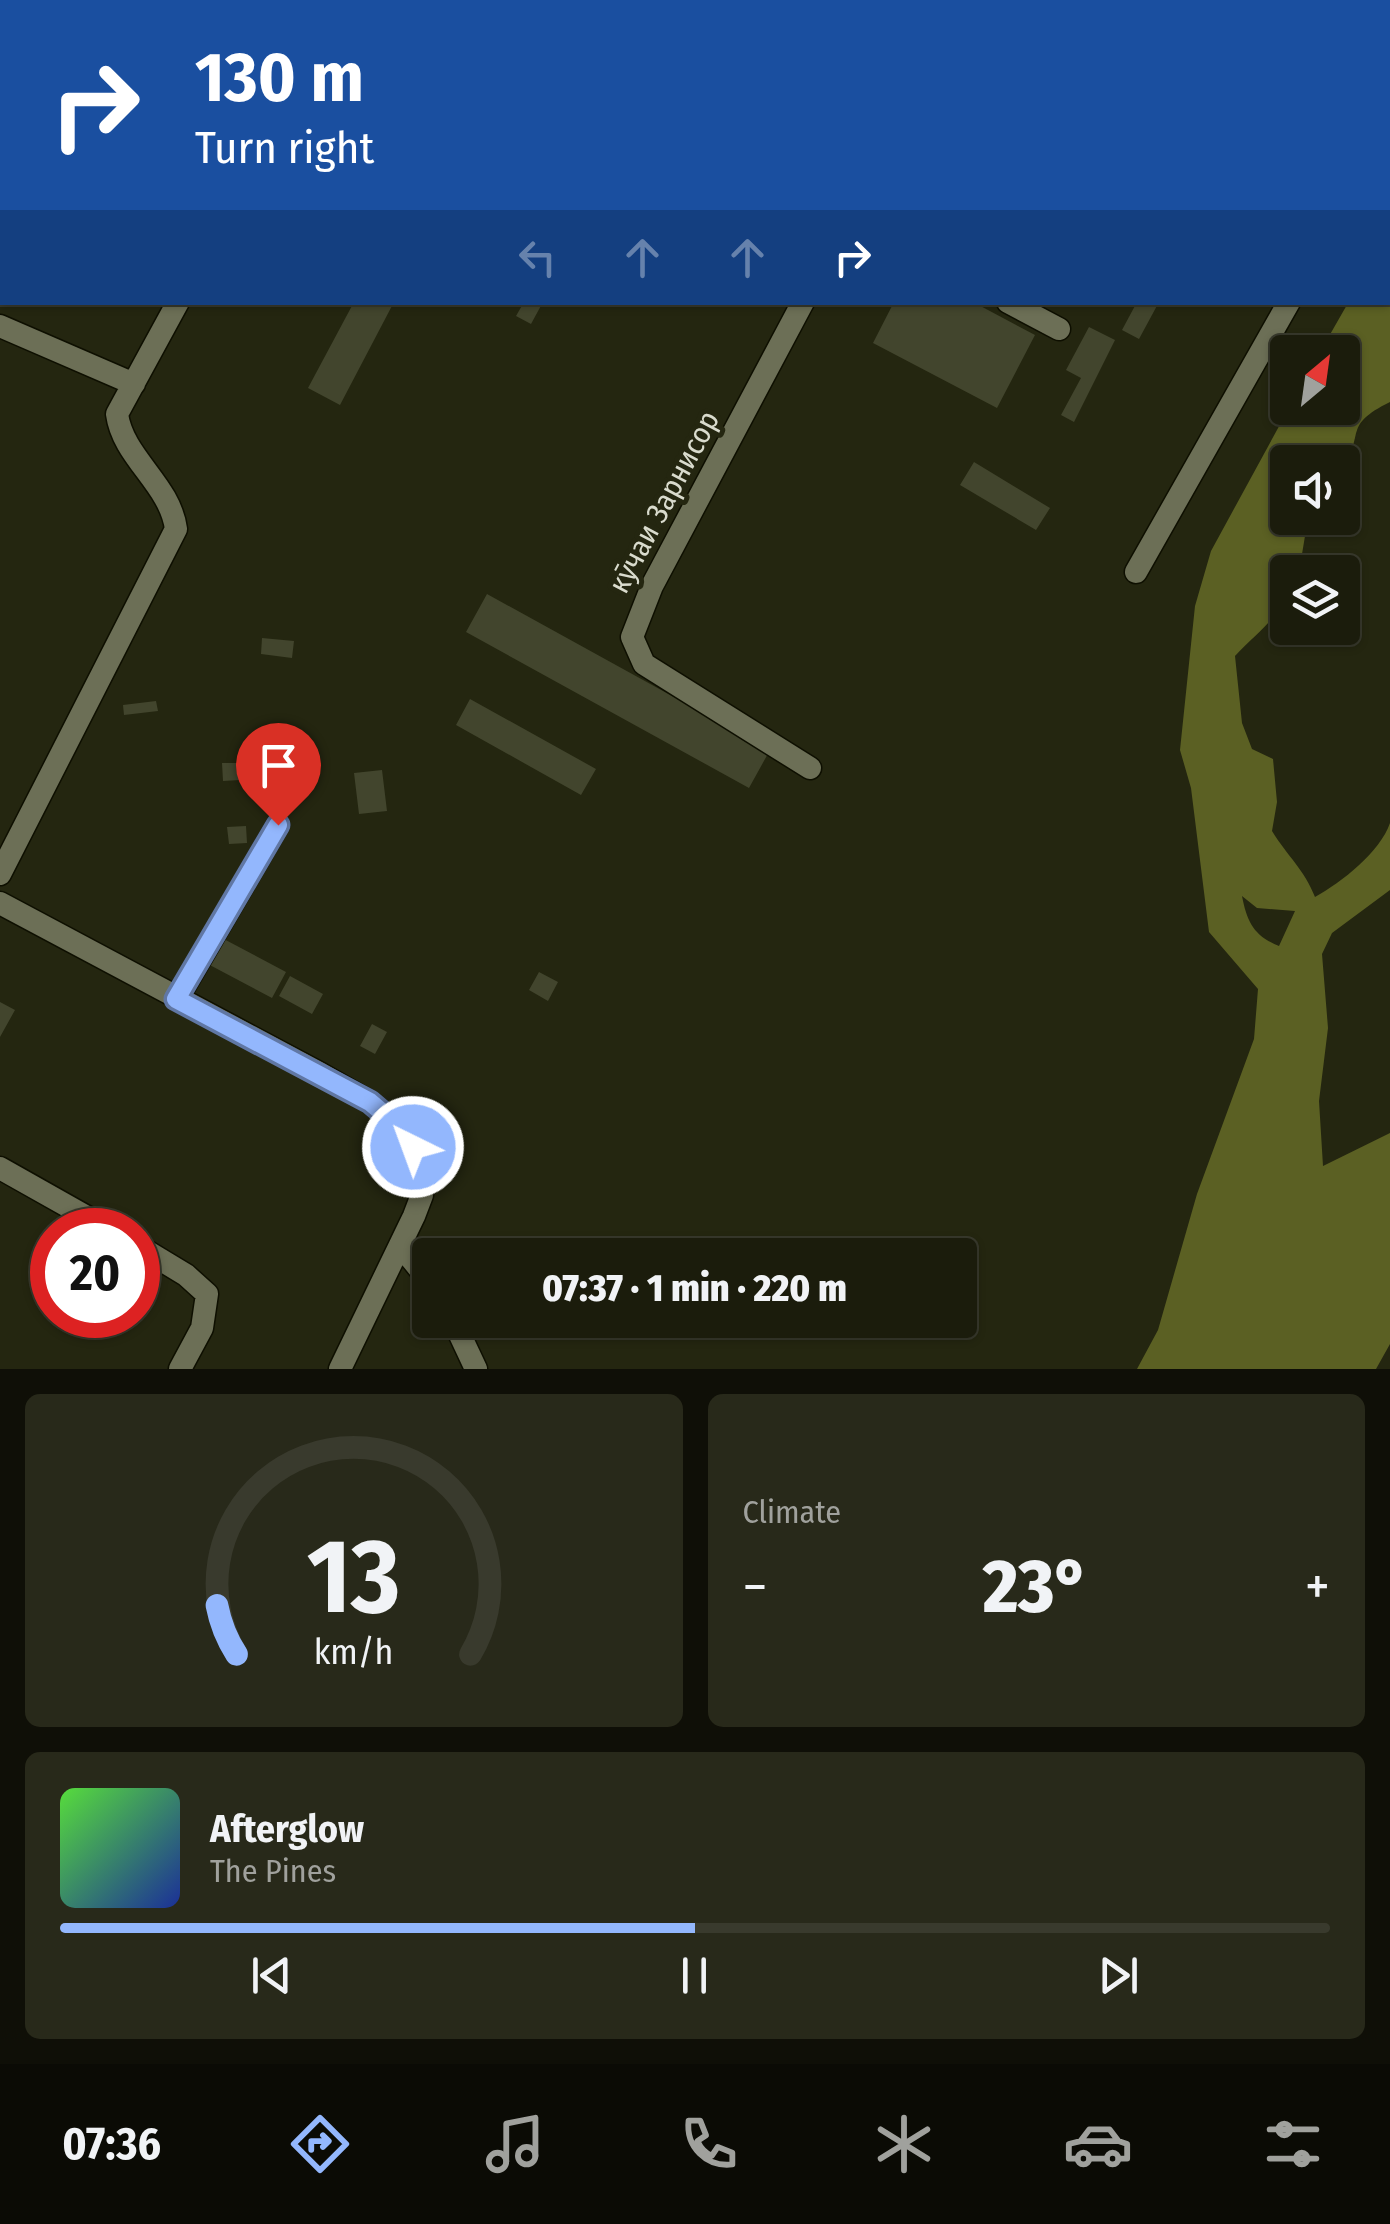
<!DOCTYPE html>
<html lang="en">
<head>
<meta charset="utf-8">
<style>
  :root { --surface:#1b1c0c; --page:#28291a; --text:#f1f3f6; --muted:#a0a19d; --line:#393a2d; --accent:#93b7fd }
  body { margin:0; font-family:"Fira Sans Condensed",sans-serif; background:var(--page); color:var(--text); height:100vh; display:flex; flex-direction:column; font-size:38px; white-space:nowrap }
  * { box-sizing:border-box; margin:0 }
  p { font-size:32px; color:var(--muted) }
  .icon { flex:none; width:55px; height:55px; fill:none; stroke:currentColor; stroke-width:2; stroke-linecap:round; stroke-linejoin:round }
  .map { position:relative; height:1369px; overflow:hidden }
  .panel { display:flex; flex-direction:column; gap:25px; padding:25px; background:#0f0f07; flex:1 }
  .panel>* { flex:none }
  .top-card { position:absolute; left:0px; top:0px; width:1390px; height:305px; box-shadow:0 2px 8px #0004,0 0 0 2px var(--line); background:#1a4fa0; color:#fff; overflow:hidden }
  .needle { width:65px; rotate:29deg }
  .controls { position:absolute; left:1270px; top:335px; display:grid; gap:20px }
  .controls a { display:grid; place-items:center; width:90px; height:90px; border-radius:10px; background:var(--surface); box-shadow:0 2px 8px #0004,0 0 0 2px var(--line); font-size:50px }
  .speed { position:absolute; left:30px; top:1208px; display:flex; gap:20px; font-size:50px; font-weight:700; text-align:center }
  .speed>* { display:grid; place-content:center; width:130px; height:130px; border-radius:50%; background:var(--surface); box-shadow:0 2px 8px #0004,0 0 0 2px var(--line); line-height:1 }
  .speed .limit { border:15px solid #d22; background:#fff; color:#111 }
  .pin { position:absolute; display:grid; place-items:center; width:85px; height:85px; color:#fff; margin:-102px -42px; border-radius:50% 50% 50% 0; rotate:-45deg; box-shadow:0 0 10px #0007 }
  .pin .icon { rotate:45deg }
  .me { position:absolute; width:110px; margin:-55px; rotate:318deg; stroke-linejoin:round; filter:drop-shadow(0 0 8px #0008) }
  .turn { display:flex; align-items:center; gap:35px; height:210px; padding:0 30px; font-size:45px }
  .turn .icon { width:130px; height:130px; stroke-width:2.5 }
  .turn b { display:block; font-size:70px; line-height:85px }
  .lanes { display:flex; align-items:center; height:95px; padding:0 30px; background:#0003; justify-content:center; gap:50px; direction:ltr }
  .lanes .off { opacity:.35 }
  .big { font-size:75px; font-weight:800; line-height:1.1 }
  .panel .card { flex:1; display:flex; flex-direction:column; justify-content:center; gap:15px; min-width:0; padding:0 35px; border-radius:15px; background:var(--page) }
  .panel .dial { align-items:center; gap:0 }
  .dial svg { height:260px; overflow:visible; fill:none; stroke:var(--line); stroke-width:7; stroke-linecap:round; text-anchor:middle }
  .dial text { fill:var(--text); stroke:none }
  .song { display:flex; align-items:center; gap:30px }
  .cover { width:120px; height:120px; border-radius:15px; background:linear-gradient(135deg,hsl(110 70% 55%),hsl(230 70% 35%)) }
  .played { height:10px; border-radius:5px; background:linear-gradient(90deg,var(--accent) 50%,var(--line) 50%) }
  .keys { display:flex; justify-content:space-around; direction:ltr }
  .heat { display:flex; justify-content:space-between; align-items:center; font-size:55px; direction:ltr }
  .panel .tiles { flex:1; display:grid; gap:25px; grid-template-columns:1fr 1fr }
  .card:last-child { grid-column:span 2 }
  .trip { position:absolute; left:412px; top:1238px; width:565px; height:100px; border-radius:10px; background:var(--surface); box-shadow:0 2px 8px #0004,0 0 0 2px var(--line); font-weight:800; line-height:100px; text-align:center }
  .tabs { display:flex; height:160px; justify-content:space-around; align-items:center; background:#0b0b05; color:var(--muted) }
  .tabs .icon { width:70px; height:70px }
  .tabs .current { color:var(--accent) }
  .tabs b { font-size:45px; color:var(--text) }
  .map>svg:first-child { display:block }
  .water { fill:#5b6023; fill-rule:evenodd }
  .building { fill:#42452d }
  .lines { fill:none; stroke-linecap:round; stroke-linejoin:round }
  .minor-casing { stroke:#0e0f00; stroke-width:25 }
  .minor { stroke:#6c6f56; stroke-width:22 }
  .route-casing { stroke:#6077a4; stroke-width:25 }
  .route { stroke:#93b7fd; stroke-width:18 }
  .labels { text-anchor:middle; stroke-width:10; stroke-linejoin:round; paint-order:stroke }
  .street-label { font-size:30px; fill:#d9dbcd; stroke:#242610 }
</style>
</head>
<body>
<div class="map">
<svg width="1390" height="1369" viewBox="0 0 1390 1369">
  <rect width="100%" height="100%" fill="#242610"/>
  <path class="water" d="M1390,228V402C1341,426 1366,435 1343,464L1288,462V518H1313L1305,536L1299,572H1288C1288,614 1261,628 1235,656L1242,723L1252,749L1273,759L1277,802L1272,831C1288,857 1304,869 1315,897C1342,882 1380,852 1390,823V890L1332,933L1322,954L1328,1028L1319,1101L1323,1166L1390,1133V1344L1376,1369H1137L1158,1330L1197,1194L1254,1039L1258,989L1209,932L1191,788L1180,750L1195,606L1211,551L1289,408H1342V352H1320L1348,303L1388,302ZM1242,896L1257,908L1295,911L1279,946C1254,936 1247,922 1242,896Z"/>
  <path class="building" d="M354,302H394L340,405L308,388Z
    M524,302H543L531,324L516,316Z
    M894,302H973L1035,335L997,408L873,343Z
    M1137,302H1159L1139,339L1122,330Z
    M1089,327L1115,340L1074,422L1061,415L1081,378L1066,370Z
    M974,462L1050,508L1036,530L960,485Z
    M487,594L770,750L749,788L466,632Z
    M262,638L294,641L292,658L261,654Z
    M470,699L596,769L581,795L456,725Z
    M156,701L158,711L124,715L123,705Z
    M222,763H239L240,780L223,781Z
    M382,770L387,811L359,814L354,773Z
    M246,826L247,843L229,844L227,827Z
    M220,937L286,972L272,998L206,963Z
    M539,972L558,982L548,1001L529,990Z
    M290,976L323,994L312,1014L279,996Z
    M0,1002L15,1010L0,1037Z
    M372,1024L387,1032L375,1054L360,1046Z"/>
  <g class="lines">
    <g class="minor-casing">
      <path id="minor" d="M481,0L485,2
        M603,2L605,0
        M692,2V0
        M1227,2L1228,0
        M1388,135L1390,130
        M803,302L652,586L632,637L644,664L810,768
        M1008,302L1059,329
        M0,326L134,384
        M1136,572L1289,302
        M0,874L176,529C170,484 123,458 117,414L178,302
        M0,903L321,1074L370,1102L397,1125L422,1169V1195L414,1216L340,1369
        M177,999L278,825
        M0,1168L110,1230
        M138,1246L186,1275L207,1294L202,1328L180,1369
        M401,1246L430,1282
        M453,1320L476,1369"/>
    </g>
    <use href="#minor" class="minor"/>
  </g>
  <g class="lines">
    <g class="route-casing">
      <path id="route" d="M278,825L176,999L370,1102L397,1125L413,1147"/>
    </g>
    <use href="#route" class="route"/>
  </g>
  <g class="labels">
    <g class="street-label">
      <text transform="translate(664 502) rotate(-62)" y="10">кӯчаи Зарнисор</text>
    </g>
  </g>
</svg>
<div class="controls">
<a><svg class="needle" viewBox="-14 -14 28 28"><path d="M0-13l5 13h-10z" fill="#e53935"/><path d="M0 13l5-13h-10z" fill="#a0a19d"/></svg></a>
<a><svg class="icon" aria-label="sound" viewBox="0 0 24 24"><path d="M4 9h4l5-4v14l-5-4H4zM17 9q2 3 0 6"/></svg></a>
<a><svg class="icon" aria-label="layers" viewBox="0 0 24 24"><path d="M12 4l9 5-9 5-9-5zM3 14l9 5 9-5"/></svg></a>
</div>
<div class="speed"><div class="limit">20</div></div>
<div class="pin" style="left:278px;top:825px;background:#d93025"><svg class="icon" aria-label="arrive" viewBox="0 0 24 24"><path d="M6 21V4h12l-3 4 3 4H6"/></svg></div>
<svg class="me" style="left:413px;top:1147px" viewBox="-20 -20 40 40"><circle r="17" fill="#93b7fd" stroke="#fff" stroke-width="3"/><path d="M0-11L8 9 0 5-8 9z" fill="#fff"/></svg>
<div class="trip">07:37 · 1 min · 220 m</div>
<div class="top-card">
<div class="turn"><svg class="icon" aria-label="right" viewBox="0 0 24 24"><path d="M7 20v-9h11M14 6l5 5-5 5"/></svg><div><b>130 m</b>Turn right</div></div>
<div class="lanes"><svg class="icon off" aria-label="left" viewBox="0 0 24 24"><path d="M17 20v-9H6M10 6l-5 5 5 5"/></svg><svg class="icon off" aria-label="ahead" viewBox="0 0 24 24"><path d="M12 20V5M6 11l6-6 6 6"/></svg><svg class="icon off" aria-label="ahead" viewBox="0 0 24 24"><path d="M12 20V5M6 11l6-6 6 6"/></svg><svg class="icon" aria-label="right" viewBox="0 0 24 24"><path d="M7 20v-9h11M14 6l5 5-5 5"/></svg></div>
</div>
</div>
<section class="panel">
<div class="tiles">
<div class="card dial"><svg viewBox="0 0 100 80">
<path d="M14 69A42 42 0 1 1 86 69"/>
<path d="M14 69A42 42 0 0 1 8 54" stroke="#93b7fd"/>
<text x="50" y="56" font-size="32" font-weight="700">13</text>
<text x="50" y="72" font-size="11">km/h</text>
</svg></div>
<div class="card"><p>Climate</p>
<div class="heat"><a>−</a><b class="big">23°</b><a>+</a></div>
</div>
<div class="card">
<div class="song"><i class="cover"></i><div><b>Afterglow</b><p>The Pines</p></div></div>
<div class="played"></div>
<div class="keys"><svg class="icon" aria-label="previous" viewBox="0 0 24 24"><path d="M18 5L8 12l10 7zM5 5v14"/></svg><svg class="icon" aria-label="pause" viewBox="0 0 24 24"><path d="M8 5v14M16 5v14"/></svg><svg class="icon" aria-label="next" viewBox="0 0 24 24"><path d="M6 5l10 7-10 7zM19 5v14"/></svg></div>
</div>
</div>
</section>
<nav class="tabs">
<b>07:36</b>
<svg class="icon current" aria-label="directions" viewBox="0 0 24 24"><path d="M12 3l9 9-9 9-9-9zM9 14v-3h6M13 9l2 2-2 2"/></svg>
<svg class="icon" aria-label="music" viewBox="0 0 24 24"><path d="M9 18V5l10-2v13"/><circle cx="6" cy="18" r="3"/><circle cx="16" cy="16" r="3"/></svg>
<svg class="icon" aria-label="phone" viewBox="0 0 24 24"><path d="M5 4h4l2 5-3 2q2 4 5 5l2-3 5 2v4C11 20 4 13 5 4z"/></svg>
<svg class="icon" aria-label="climate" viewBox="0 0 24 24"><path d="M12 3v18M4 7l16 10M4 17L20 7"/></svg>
<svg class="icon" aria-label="car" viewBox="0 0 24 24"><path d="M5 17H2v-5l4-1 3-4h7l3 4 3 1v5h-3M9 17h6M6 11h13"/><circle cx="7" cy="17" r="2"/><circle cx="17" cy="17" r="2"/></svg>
<svg class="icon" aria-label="filters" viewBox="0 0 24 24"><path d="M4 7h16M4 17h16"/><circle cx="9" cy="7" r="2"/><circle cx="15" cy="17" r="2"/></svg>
</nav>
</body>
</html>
